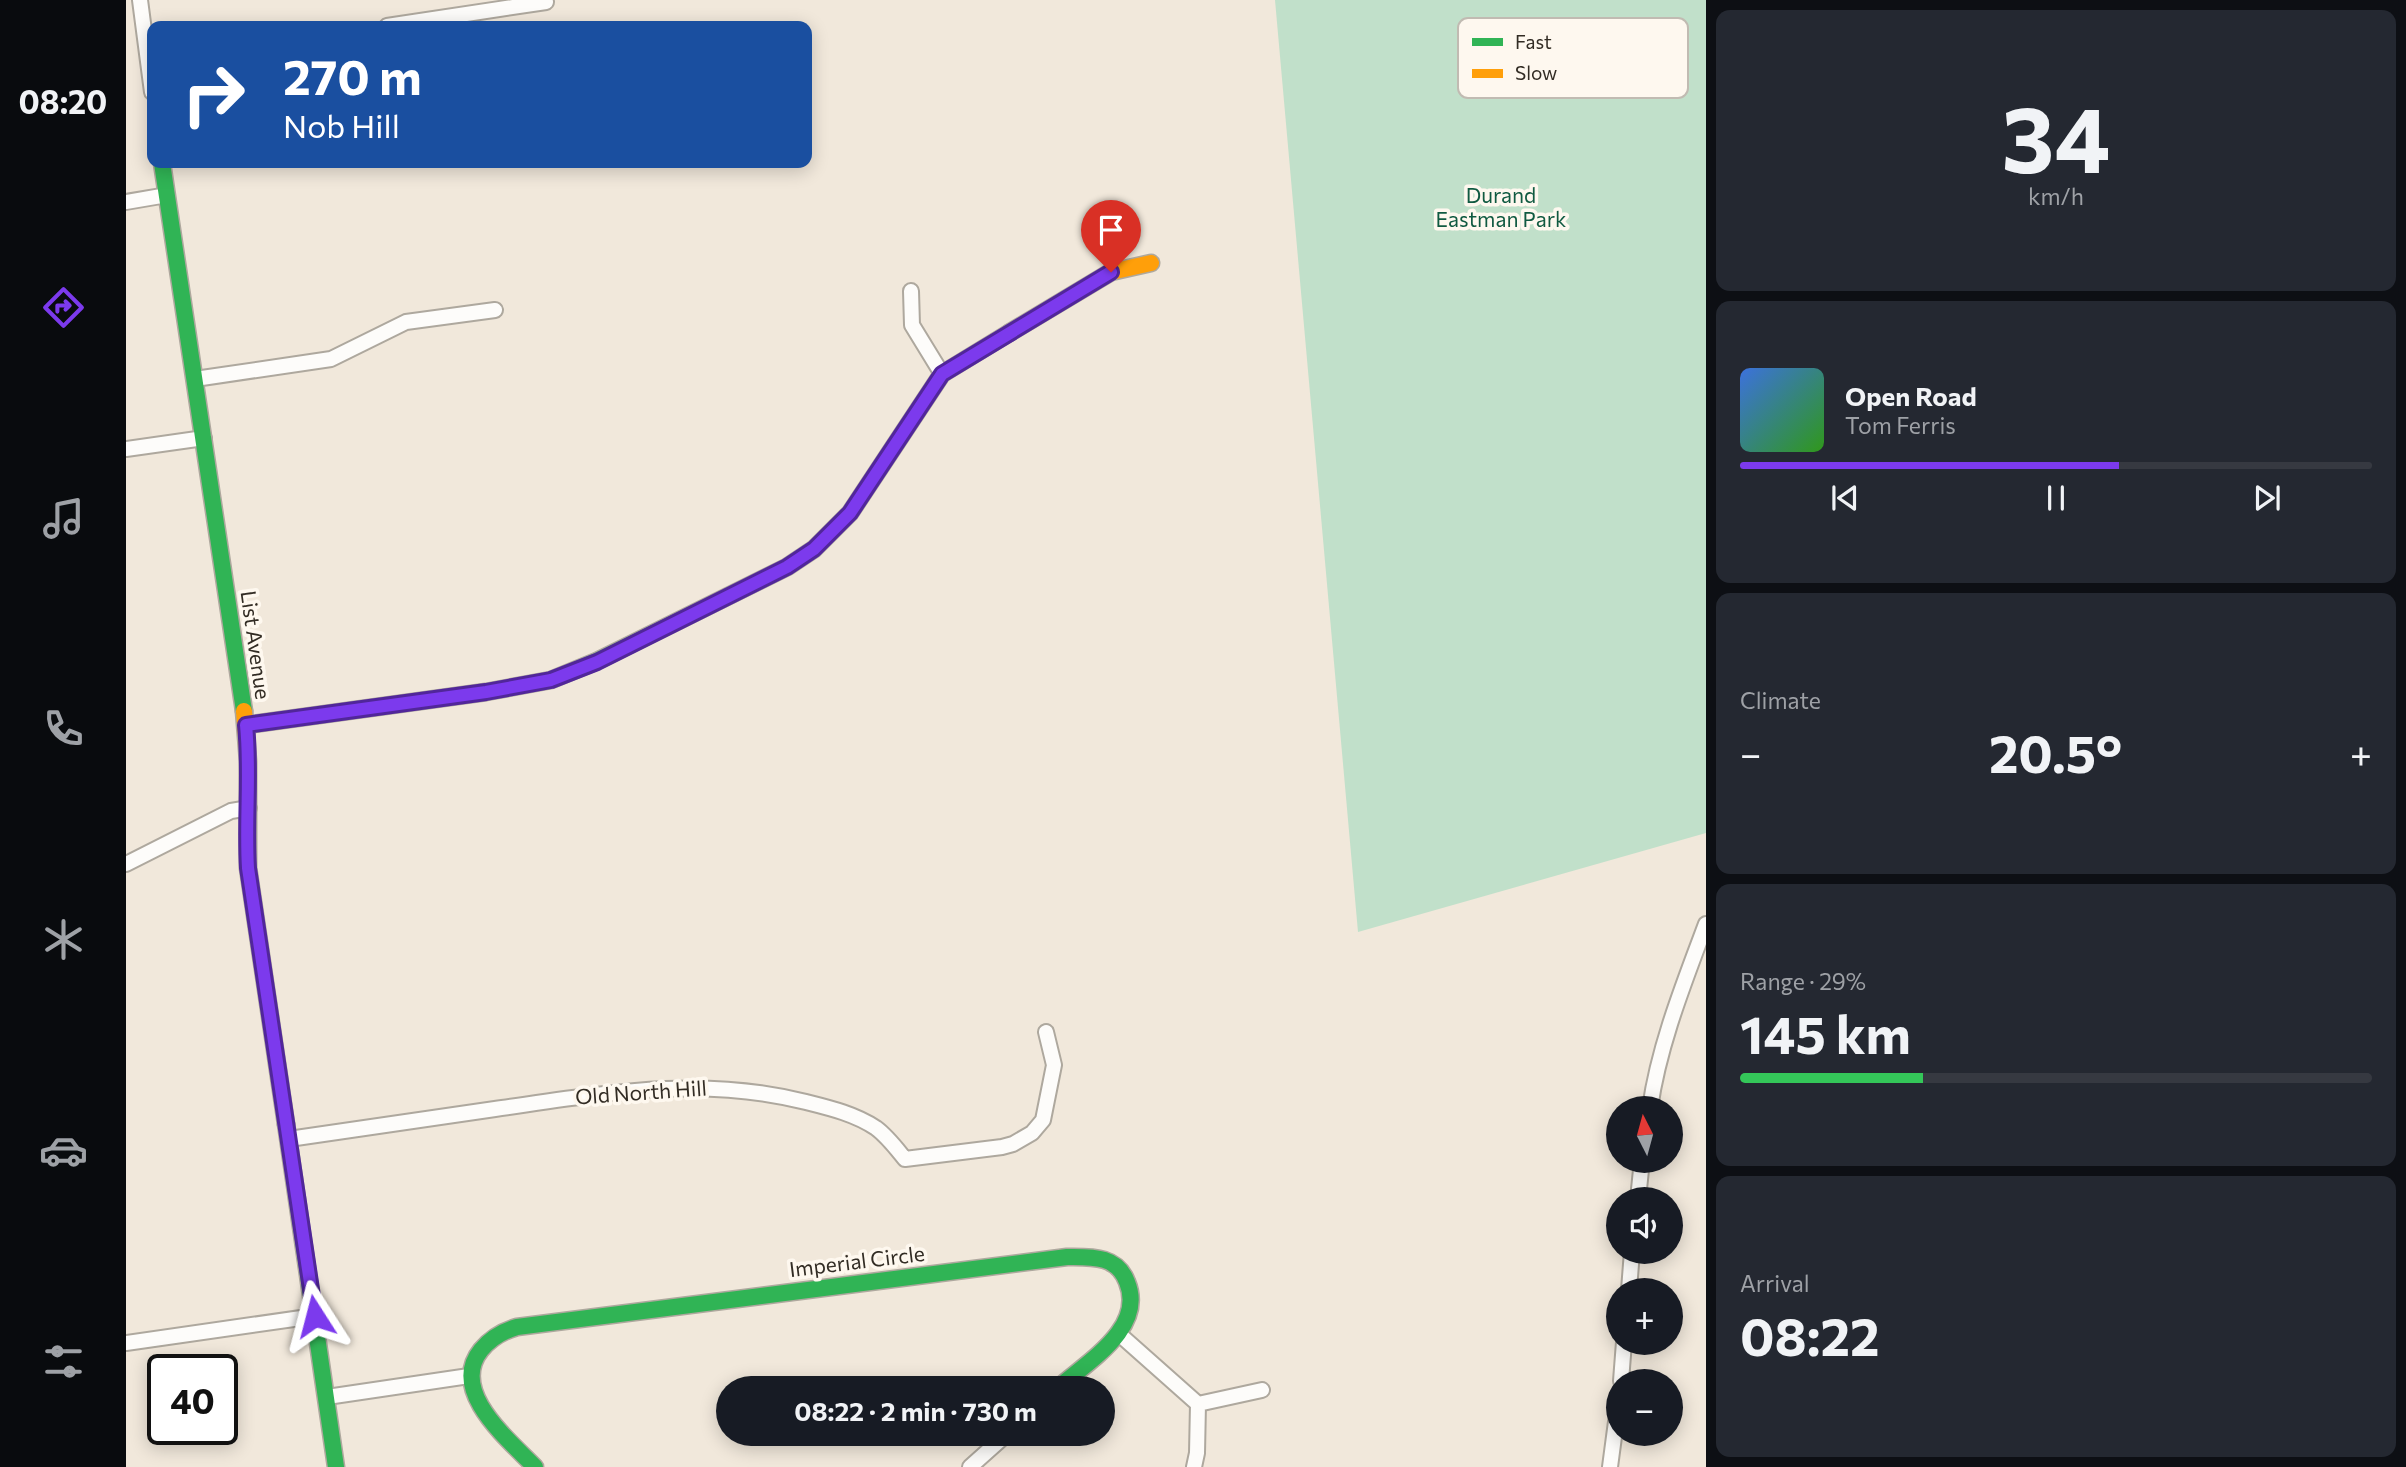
<!DOCTYPE html>
<html lang="en">
<head>
<meta charset="utf-8">
<style>
  :root { --surface:#171b24; --page:#242831; --text:#f1f3f6; --muted:#9ea1a6; --line:#363941; --accent:#7c3aed }
  body { margin:0; font-family:Commissioner,sans-serif; background:var(--page); color:var(--text); height:100vh; display:flex; flex-direction:column; font-size:26px; white-space:nowrap }
  * { box-sizing:border-box; margin:0 }
  p { font-size:23px; color:var(--muted) }
  .icon { flex:none; width:38px; height:38px; fill:none; stroke:currentColor; stroke-width:2; stroke-linecap:round; stroke-linejoin:round }
  .map { position:relative; flex:1; overflow:hidden }
  .panel { display:flex; flex-direction:column; gap:10px; padding:10px; background:#0d0f14; width:700px }
  .panel>* { flex:none }
  .banner { position:absolute; left:21px; top:21px; width:665px; height:147px; border-radius:14px; box-shadow:0 4px 18px #0003; background:#1a4fa0; color:#fff; overflow:hidden }
  .needle { width:46px; rotate:354deg }
  .buttons { position:absolute; left:1480px; top:1096px; display:grid; gap:14px }
  .buttons a { display:grid; place-items:center; width:77px; height:77px; border-radius:50%; background:var(--surface); box-shadow:0 4px 18px #0003; font-size:35px }
  .speed { position:absolute; left:21px; top:1354px; display:flex; gap:14px; font-size:35px; font-weight:700; text-align:center }
  .speed>* { display:grid; place-content:center; width:91px; height:91px; border-radius:50%; background:var(--surface); box-shadow:0 4px 18px #0003; line-height:1 }
  .speed .limit { border:4px solid #111; border-radius:10px; background:#fff; color:#111 }
  .pin { position:absolute; display:grid; place-items:center; width:60px; height:60px; color:#fff; margin:-72px -30px; border-radius:50% 50% 50% 0; rotate:-45deg; box-shadow:0 0 7px #0007 }
  .pin .icon { rotate:45deg }
  .me { position:absolute; width:77px; margin:-38px; rotate:351deg; stroke-linejoin:round; filter:drop-shadow(0 0 5px #0008) }
  .turn { display:flex; align-items:center; gap:24px; height:147px; padding:0 21px; font-size:32px }
  .turn .icon { width:91px; height:91px; stroke-width:2.5 }
  .turn b { display:block; font-size:49px; line-height:60px }
  .big { font-size:52px; font-weight:700; line-height:1.1 }
  .panel .widget { flex:1; display:flex; flex-direction:column; justify-content:center; gap:10px; min-width:0; padding:0 24px; border-radius:14px; background:var(--page) }
  .panel .dial { align-items:center; gap:0 }
  .dial b { font-size:91px; line-height:1 }
  .song { display:flex; align-items:center; gap:21px }
  .cover { width:84px; height:84px; border-radius:10px; background:linear-gradient(135deg,hsl(220 70% 55%),hsl(110 70% 35%)) }
  .played { height:7px; border-radius:4px; background:linear-gradient(90deg,var(--accent) 60%,var(--line) 60%) }
  .keys { display:flex; justify-content:space-around; direction:ltr }
  .heat { display:flex; justify-content:space-between; align-items:center; font-size:38px; direction:ltr }
  .charge { height:10px; border-radius:5px; background:linear-gradient(90deg,#34c759 29%,var(--line) 0) }
  .trip { position:absolute; left:590px; top:1376px; width:399px; height:70px; border-radius:35px; background:var(--surface); box-shadow:0 4px 18px #0003; font-weight:700; line-height:70px; text-align:center }
  main { display:flex; flex:1; min-height:0 }
  .menu { display:flex; flex-direction:column; width:126px; justify-content:space-around; align-items:center; background:#090b0e; color:var(--muted) }
  .menu .icon { width:49px; height:49px }
  .menu .current { color:var(--accent) }
  .menu b { font-size:32px; color:var(--text) }
  .map>svg:first-child { display:block }
  .green { fill:#c1e0ca }
  .lines { fill:none; stroke-linecap:round; stroke-linejoin:round }
  .street-casing { stroke:#aea89e; stroke-width:18 }
  .fast-casing { stroke:#aea89e; stroke-width:19 }
  .slow-casing { stroke:#aea89e; stroke-width:19 }
  .street { stroke:#fdfcfa; stroke-width:14 }
  .fast { stroke:#30b455; stroke-width:16 }
  .slow { stroke:#ff9f0a; stroke-width:16 }
  .route-casing { stroke:#51269a; stroke-width:18 }
  .route { stroke:#7c3aed; stroke-width:12 }
  .labels { text-anchor:middle; stroke-width:7; stroke-linejoin:round; paint-order:stroke }
  .park-label { font-size:21px; fill:#105a41; stroke:#fef8ef }
  .street-label { font-size:21px; fill:#322c24; stroke:#fef8ef }
  .key { fill:#fef8ef; stroke:#c1bbb2; stroke-width:2 }
  .key-label { font-size:19px; fill:#322c24 }
</style>
</head>
<body>
<main>
<nav class="menu">
<b>08:20</b>
<svg class="icon current" aria-label="directions" viewBox="0 0 24 24"><path d="M12 3l9 9-9 9-9-9zM9 14v-3h6M13 9l2 2-2 2"/></svg>
<svg class="icon" aria-label="music" viewBox="0 0 24 24"><path d="M9 18V5l10-2v13"/><circle cx="6" cy="18" r="3"/><circle cx="16" cy="16" r="3"/></svg>
<svg class="icon" aria-label="phone" viewBox="0 0 24 24"><path d="M5 4h4l2 5-3 2q2 4 5 5l2-3 5 2v4C11 20 4 13 5 4z"/></svg>
<svg class="icon" aria-label="climate" viewBox="0 0 24 24"><path d="M12 3v18M4 7l16 10M4 17L20 7"/></svg>
<svg class="icon" aria-label="car" viewBox="0 0 24 24"><path d="M5 17H2v-5l4-1 3-4h7l3 4 3 1v5h-3M9 17h6M6 11h13"/><circle cx="7" cy="17" r="2"/><circle cx="17" cy="17" r="2"/></svg>
<svg class="icon" aria-label="filters" viewBox="0 0 24 24"><path d="M4 7h16M4 17h16"/><circle cx="9" cy="7" r="2"/><circle cx="15" cy="17" r="2"/></svg>
</nav>
<div class="map">
<svg width="1580" height="1467" viewBox="0 0 1580 1467">
  <rect width="100%" height="100%" fill="#f1e8db"/>
  <path class="green" d="M1149,0H1580V833L1232,932Z"/>
  <g class="lines">
    <g class="street-casing">
      <path id="street" d="M14,0L26,92
        M261,26L420,2
        M0,202L41,195
        M785,291L786,325L816,374
        M69,379L205,359L280,322L369,310
        M0,449L78,438
        M0,864L105,811L123,808
        M1524,1108C1533,1045 1558,983 1580,924
        M163,1139C232,1129 300,1119 369,1109C475,1094 574,1075 680,1102C704,1108 729,1114 750,1128C761,1136 770,1148 779,1159L876,1147L887,1144L906,1133L917,1120L928,1065L920,1032
        M1512,1199L1516,1160
        M1503,1290L1506,1251
        M992,1333L1072,1404L1136,1390
        M0,1343L189,1316
        M1495,1381L1498,1342
        M201,1397L343,1376
        M844,1467L882,1433
        M1068,1467L1071,1453L1072,1404
        M1484,1467L1493,1399"/>
    </g>
    <g class="fast-casing">
      <path id="fast" d="M36,163L118,711
        M120,725L360,692L425,680L471,661L661,567L688,549L724,513L816,374L883,333
        M160,1124L210,1467
        M409,1467C383,1440 322,1391 355,1350C364,1339 377,1331 391,1327L941,1257C965,1257 991,1255 1001,1282C1020,1328 961,1362 932,1388"/>
    </g>
    <g class="slow-casing">
      <path id="slow" d="M883,333L985,272L1025,263
        M118,711L122,761V868L160,1124"/>
    </g>
    <use href="#street" class="street"/>
    <use href="#fast" class="fast"/>
    <use href="#slow" class="slow"/>
  </g>
  <g class="lines">
    <g class="route-casing">
      <path id="route" d="M189,1316L122,868C119,820 125,773 120,725L360,692L425,680L471,662L661,567L688,549L724,513L816,374L985,272"/>
    </g>
    <use href="#route" class="route"/>
  </g>
  <g class="labels">
    <g class="park-label">
      <text x="1375" y="203">Durand<tspan x="1375" dy="24">Eastman Park</tspan></text>
    </g>
    <g class="street-label">
      <text transform="translate(129 645) rotate(82)" y="7">List Avenue</text>
      <text transform="translate(515 1093) rotate(-4)" y="7">Old North Hill</text>
      <text transform="translate(731 1262) rotate(-7)" y="7">Imperial Circle</text>
    </g>
  </g>
  <rect x="1332" y="18" width="230" height="80" rx="10" class="key"/>
  <rect x="1346" y="38" width="31" height="8" fill="#30b455"/>
  <rect x="1346" y="69" width="31" height="9" fill="#ff9f0a"/>
  <g class="key-label">
    <text x="1389" y="49">Fast</text>
    <text x="1389" y="80">Slow</text>
  </g>
</svg>
<div class="buttons">
<a><svg class="needle" viewBox="-14 -14 28 28"><path d="M0-13l5 13h-10z" fill="#e53935"/><path d="M0 13l5-13h-10z" fill="#9ea1a6"/></svg></a>
<a><svg class="icon" aria-label="sound" viewBox="0 0 24 24"><path d="M4 9h4l5-4v14l-5-4H4zM17 9q2 3 0 6"/></svg></a>
<a>+</a>
<a>−</a>
</div>
<div class="speed"><div class="limit">40</div></div>
<div class="pin" style="left:985px;top:272px;background:#d93025"><svg class="icon" aria-label="arrive" viewBox="0 0 24 24"><path d="M6 21V4h12l-3 4 3 4H6"/></svg></div>
<svg class="me" style="left:189px;top:1316px" viewBox="-20 -20 40 40"><path d="M0-17L14 15 0 8-14 15z" fill="#7c3aed" stroke="#fff" stroke-width="4"/></svg>
<div class="trip">08:22 · 2 min · 730 m</div>
<div class="banner">
<div class="turn"><svg class="icon" aria-label="right" viewBox="0 0 24 24"><path d="M7 20v-9h11M14 6l5 5-5 5"/></svg><div><b>270 m</b>Nob Hill</div></div>
</div>
</div>
<section class="panel">
<div class="widget dial"><b>34</b><p>km/h</p></div>
<div class="widget">
<div class="song"><i class="cover"></i><div><b>Open Road</b><p>Tom Ferris</p></div></div>
<div class="played"></div>
<div class="keys"><svg class="icon" aria-label="previous" viewBox="0 0 24 24"><path d="M18 5L8 12l10 7zM5 5v14"/></svg><svg class="icon" aria-label="pause" viewBox="0 0 24 24"><path d="M8 5v14M16 5v14"/></svg><svg class="icon" aria-label="next" viewBox="0 0 24 24"><path d="M6 5l10 7-10 7zM19 5v14"/></svg></div>
</div>
<div class="widget"><p>Climate</p>
<div class="heat"><a>−</a><b class="big">20.5°</b><a>+</a></div>
</div>
<div class="widget"><p>Range · 29%</p><b class="big">145 km</b><div class="charge"></div></div>
<div class="widget"><p>Arrival</p><b class="big">08:22</b></div>
</section>
</main>
</body>
</html>
